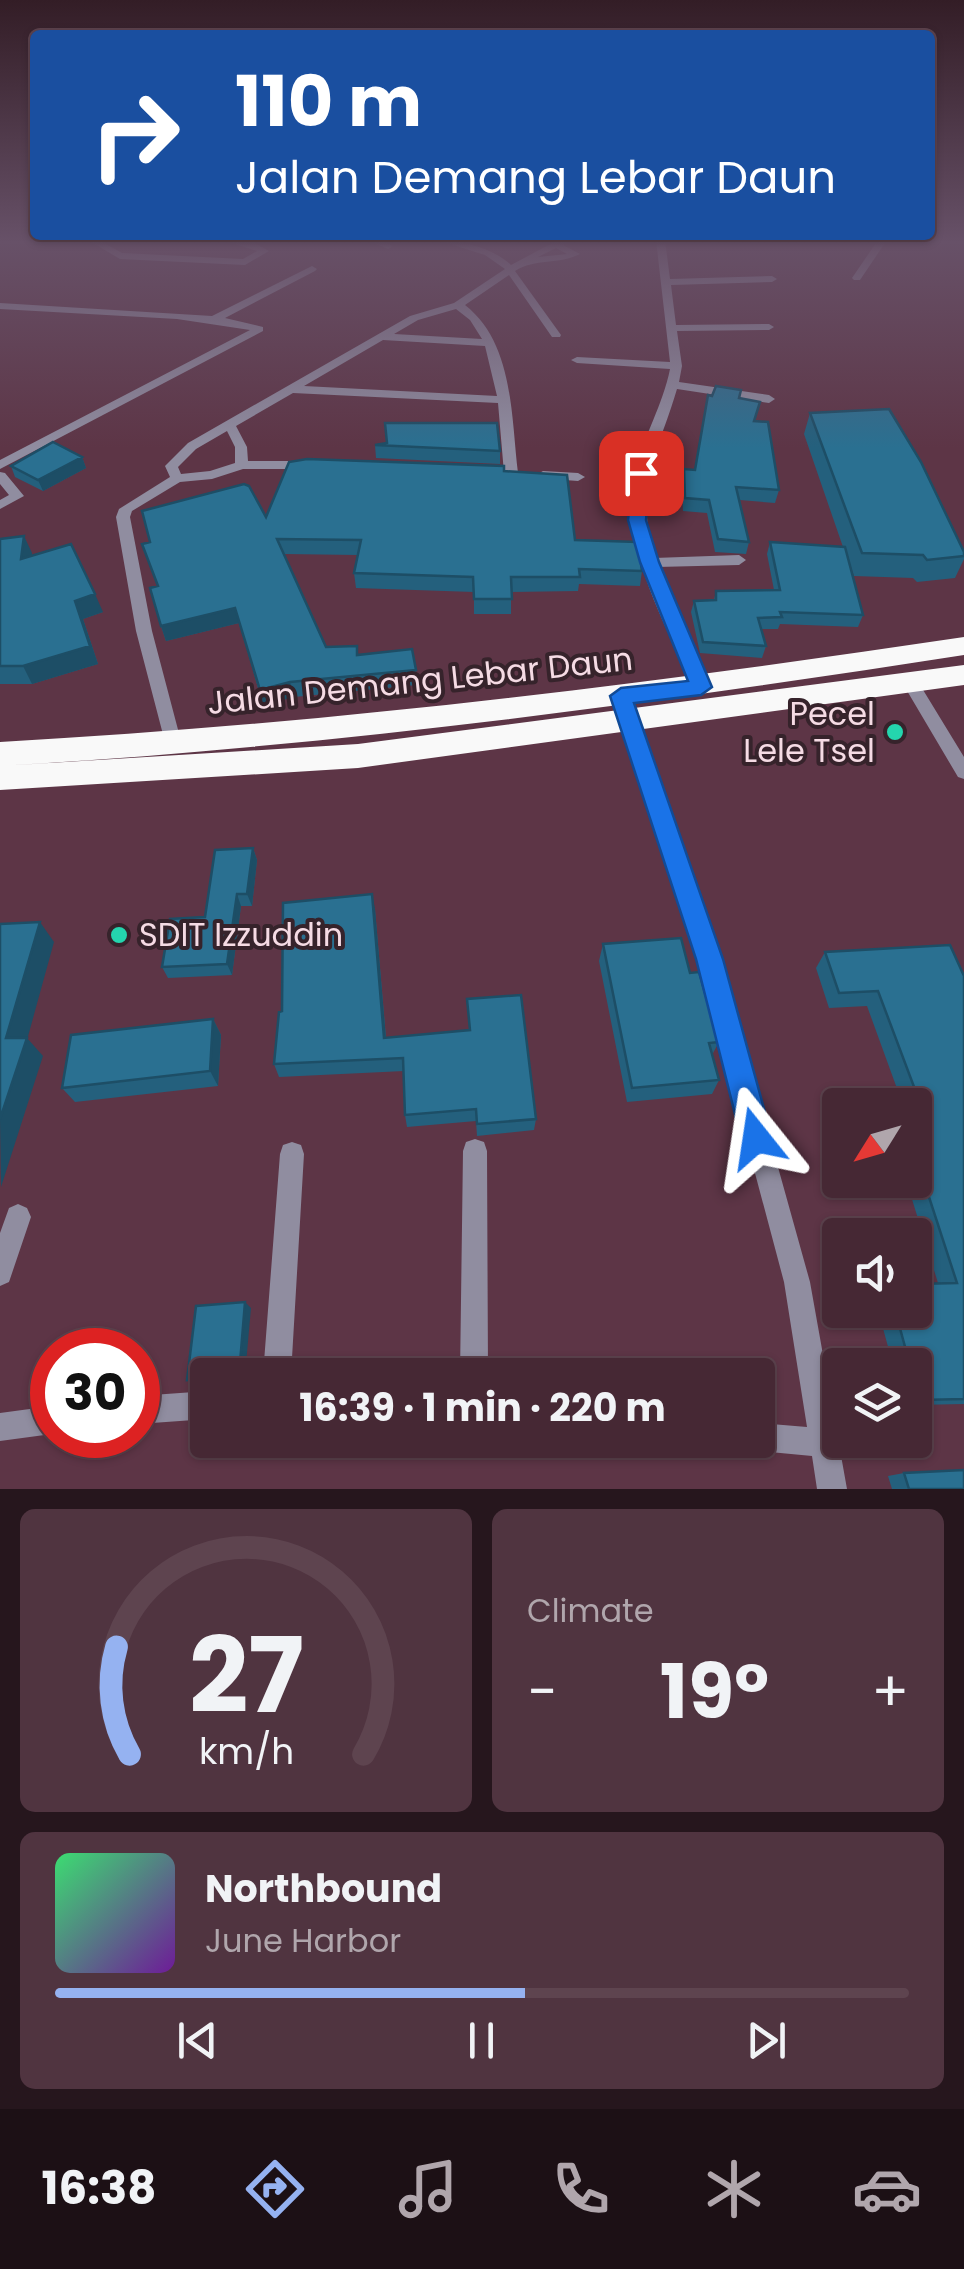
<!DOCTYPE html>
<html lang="en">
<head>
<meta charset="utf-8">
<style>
  :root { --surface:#462834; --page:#503440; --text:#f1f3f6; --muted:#b0a6ac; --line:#5e444f; --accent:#95b2f1 }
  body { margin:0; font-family:Poppins,sans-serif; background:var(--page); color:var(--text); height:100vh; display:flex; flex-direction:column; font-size:38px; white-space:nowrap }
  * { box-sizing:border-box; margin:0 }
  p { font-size:32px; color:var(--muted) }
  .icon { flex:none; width:55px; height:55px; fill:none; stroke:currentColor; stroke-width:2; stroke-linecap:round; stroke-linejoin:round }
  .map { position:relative; height:1489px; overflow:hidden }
  .side { display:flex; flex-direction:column; gap:20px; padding:20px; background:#26161d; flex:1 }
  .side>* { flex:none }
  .banner { position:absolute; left:30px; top:30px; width:905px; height:210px; border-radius:10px; box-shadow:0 2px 8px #0004,0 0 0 2px var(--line); background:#1a4fa0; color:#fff; overflow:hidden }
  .needle { width:65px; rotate:233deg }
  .controls { position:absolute; left:822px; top:1088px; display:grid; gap:20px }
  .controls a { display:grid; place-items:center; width:110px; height:110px; border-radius:10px; background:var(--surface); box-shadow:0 2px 8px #0004,0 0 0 2px var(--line); font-size:50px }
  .speed { position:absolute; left:30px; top:1328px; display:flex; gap:20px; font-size:50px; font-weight:700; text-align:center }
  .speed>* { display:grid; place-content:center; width:130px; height:130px; border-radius:50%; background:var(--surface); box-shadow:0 2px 8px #0004,0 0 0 2px var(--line); line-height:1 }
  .speed .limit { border:15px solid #d22; background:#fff; color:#111 }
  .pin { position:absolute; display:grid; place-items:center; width:85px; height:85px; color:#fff; margin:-42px; border-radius:20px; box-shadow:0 5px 15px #0006 }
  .me { position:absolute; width:110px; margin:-55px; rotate:345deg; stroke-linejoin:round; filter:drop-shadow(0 0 8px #0008) }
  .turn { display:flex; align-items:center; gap:35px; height:210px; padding:0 40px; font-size:45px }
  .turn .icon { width:130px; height:130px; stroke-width:2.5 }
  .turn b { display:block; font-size:70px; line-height:85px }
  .big { font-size:75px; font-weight:700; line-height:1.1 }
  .side .tile { flex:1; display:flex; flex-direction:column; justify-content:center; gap:15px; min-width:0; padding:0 35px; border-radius:15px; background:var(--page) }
  .side .dial { align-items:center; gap:0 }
  .dial svg { height:260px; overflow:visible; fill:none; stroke:var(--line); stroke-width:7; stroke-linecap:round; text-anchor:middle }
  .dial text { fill:var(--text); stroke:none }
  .song { display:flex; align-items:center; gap:30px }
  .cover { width:120px; height:120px; border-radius:15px; background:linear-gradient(135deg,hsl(140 70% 55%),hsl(280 70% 35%)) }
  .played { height:10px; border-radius:5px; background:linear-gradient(90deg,var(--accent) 55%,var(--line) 55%) }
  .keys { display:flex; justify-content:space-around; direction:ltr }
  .heat { display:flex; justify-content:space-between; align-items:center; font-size:55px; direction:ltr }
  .side .tiles { flex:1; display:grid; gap:20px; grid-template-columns:1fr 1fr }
  .tile:last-child { grid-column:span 2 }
  .trip { position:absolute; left:190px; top:1358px; width:585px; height:100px; border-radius:10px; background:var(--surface); box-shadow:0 2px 8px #0004,0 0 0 2px var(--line); font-weight:700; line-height:100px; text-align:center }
  .menu { display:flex; height:160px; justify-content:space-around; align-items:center; background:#1c1015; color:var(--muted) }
  .menu .icon { width:70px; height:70px }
  .menu .current { color:var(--accent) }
  .menu b { font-size:45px; color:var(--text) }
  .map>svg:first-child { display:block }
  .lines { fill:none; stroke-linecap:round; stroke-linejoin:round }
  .minor { fill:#908da0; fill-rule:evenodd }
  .highway { fill:#f9f9f9; fill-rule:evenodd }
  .wall { fill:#24607d }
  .shaded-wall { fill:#1d4e66 }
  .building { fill:#2a7091; stroke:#1d4e66; stroke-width:2.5 }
  .route { fill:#1a73e8; stroke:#114b97; stroke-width:2.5 }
  .poi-dot { fill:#24d5ae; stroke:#36232b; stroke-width:4 }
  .labels { text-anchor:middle; stroke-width:8; stroke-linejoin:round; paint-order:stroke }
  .street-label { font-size:32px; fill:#f5dbe4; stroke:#36232b }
  .poi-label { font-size:32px; fill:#f5dbe4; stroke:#36232b; text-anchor:end }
</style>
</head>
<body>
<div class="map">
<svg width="964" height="1489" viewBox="0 0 964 1489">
  <rect width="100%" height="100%" fill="#5d3546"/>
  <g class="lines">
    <path class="minor" d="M88,240H99L122,253L243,259L257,251L223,240L251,241L269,251L245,265L120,259Z
      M367,240H380L393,246L388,249Z
      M437,240C462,240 493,248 511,265L558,240H569L563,245L580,254C559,265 535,258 515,271L561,335L560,337H552L509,275L465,305C514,343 511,417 518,473L511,477L504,473L498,403L293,393L236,426L247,447L248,461H313L319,465L313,469H243L212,479L180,482L132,511L130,517L152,631L181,741L178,746H166L136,631L116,517L119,509L170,477L165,466L188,443L410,316L454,303L505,269L485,255ZM556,248L567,254L538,257ZM456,309L470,320L482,339L394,334L418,320ZM383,340L485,346L497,396L304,386ZM227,431L235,447V463L210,471L181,474L178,467L196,449Z
      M656,240H665L670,279L772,276L777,279L772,282L671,285L676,325L769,324L774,327L769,330L677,331L682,366L679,382L769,395L775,399L769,403L677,389C656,459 635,481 654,558L739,555L746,560L739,565L657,567L709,687L701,693L693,687C664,620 620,548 635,472C643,437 663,405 670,369L577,363L571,360L577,357L670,362Z
      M878,240H887L860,280H854L852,278Z
      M312,266L317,269L315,271L225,318L263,327V331L0,469V460L250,330L177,319L0,309V303L212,316Z
      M543,471L578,473L585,477L578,481L538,478L536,475Z
      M0,472L5,473L24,496L0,509V500L9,495L0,484Z
      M911,678L917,680L964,757V779L958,777L903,684Z
      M621,690L629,696L720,959L810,1282L847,1489H817L812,1456L758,1451L748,1447L745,1440H758V1423L807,1427L784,1282L698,959L613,696Z
      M475,1139L484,1142L487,1151L488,1375H460L463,1151L466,1142Z
      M292,1142L301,1145L304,1154L291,1375H263L280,1154L283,1145Z
      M18,1204L27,1208L31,1217L9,1282L0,1286V1233L9,1208Z
      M208,1391V1419L138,1424V1396Z
      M52,1406V1434L0,1441V1413Z"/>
    <path class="highway" d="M964,637V655C644,705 324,747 0,766V742C324,724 644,685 964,637Z
      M964,665V685L358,768L0,790V766L358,744Z"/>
  </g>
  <path class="wall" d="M741,390L740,398L755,421L779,490L775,503L740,500L749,542L746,554L715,552L707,513L683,511L682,481L684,469L695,470L712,396Z
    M810,413L964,552V559L955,578L917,582L913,578L854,576L849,561L863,615L858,627L780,624L778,629H761L766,646L762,658L700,653L691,612L694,601L714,600L716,591L774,590L767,554L770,542L843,547L804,434Z
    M375,445L500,451V464L376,458Z
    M82,457L86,468L43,491L15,477L11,466Z
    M504,471L575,540L642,571L640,586L579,584L578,591L511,592V614H474V592L356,588L354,573L358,555L284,554L326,647L357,646L358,655L416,670L417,685L294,697L263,705L239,623L166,641L161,626L158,586L266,517Z
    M24,536L32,556L103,612L83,619L98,664L32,684H0V539Z
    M253,848L257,860L252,906H241L232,975L168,978L162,967L205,917Z
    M375,909L386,1037L536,1119L534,1130L477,1136L476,1121L407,1127L405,1115L404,1071L279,1077L274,1064L282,1011Z
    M603,944L690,973L719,1042L712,1055L719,1080L712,1094L627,1102L599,961Z
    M825,952L964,976V1404L915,1405V1365H893L878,1310H915L938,1283L906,1180H915V1105H903L867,1006L829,1008L816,968Z
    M213,1019L221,1035L218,1086L75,1102L62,1088Z
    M251,1308L208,1375V1383L194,1384L187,1380Z
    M904,1473L964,1489H892L888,1476Z"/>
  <path class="shaded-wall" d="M82,457L86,468L43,491L38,480Z
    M24,536L32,553L30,577L21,559Z
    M95,594L103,612L83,619L98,664L32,684L23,666L75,601Z
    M235,608L239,623L166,641L161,626Z
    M290,682L294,697L263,705L260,690Z
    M253,848L257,860L252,906L247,894Z
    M237,894L241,906L232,975L227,964Z
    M372,894L375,909L387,1051L384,1038Z
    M40,922L54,942L27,1040V1038L43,1056L1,1187L0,1119L6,1038Z
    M213,1019L221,1035L218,1086L210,1071Z
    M245,1302L251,1308L245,1375H239Z"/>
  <path class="building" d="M716,386L741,390L739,398L760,402L754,421L768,422L779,490L736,487L749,542L718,539L709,500L685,498L684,469L695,470L708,395L712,396Z
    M889,409L921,462L964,552V556L927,560L923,555L862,553L810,413Z
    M385,423H497L500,451L375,445L387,443Z
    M53,442L82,457L38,480L11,466Z
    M307,459L504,466V471L567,475L575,540L638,542L642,571L579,569L580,577H511L512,599H474L473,577L354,573L361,540L277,539L326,647L357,646V655L412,649L416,670L290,682L260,690L235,608L161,626L150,588L158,586L142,544L150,542L142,511L244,484L249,486L266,517L289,462Z
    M24,536L21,559L71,544L95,594L75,601L90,646L23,666H0V539Z
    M770,542L845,547L863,615L780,612L782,617L758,618L766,646L703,642L694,601L716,600V591L780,590Z
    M253,848L247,894H237L227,964L162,967L170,919L205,917L215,850Z
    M372,894L384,1038L470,1030L467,999L521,995L536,1119L477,1124L476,1109L405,1115L403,1058L274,1064L279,1012L282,1011L283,903Z
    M40,922L6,1038H27L0,1119V924Z
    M681,938L690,973L699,972L719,1042L709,1043L719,1080L632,1088L603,944Z
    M950,945L964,976V1399L920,1400L915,1383V1365H910L895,1310H915V1284L957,1283L915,1154V1133L931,1132L878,991L839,993L825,952Z
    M213,1019L210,1071L62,1088L71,1035Z
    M245,1302L239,1375H208V1378L187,1380L196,1306Z
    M964,1470V1489H909L904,1473Z"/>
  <linearGradient id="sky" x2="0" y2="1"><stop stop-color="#331d26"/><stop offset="0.54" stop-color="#675168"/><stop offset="1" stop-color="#675168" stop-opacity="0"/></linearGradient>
  <rect width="964" height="448" fill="url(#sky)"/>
  <path class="route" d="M641,468L650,473L646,520L659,562L712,687L701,695L634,703L723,959L772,1138L767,1149L756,1153L746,1149L741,1138L696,959L610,696L621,688L688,681L640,562L628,520L633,473Z"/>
  <g class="poi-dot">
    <circle cx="895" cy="732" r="10"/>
    <circle cx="119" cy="935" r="10"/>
  </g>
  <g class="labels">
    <g class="street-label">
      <text transform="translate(420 681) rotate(-6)" y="11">Jalan Demang Lebar Daun</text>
    </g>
    <g class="poi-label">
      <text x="875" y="725">Pecel<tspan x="875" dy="37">Lele Tsel</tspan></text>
      <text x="139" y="946" text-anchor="start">SDIT Izzuddin</text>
    </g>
  </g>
</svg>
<div class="controls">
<a><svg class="needle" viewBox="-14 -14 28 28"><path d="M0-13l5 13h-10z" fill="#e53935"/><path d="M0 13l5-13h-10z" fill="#b0a6ac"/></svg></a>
<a><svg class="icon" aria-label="sound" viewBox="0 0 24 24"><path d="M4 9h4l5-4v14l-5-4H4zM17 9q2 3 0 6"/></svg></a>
<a><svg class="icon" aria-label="layers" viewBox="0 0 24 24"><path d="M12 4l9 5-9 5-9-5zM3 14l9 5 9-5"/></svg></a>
</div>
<div class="speed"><div class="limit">30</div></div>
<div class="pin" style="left:641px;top:473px;background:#d93025"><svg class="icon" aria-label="arrive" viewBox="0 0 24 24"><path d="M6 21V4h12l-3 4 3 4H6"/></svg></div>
<svg class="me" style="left:756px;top:1138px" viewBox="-20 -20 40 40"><path d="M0-17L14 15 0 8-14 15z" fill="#1a73e8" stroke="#fff" stroke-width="4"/></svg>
<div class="trip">16:39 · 1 min · 220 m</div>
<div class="banner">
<div class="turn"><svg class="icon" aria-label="right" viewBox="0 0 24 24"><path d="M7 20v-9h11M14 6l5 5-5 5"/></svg><div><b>110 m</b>Jalan Demang Lebar Daun</div></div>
</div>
</div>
<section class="side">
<div class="tiles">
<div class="tile dial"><svg viewBox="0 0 100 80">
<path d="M14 69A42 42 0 1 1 86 69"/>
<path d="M14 69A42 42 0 0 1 10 36" stroke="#95b2f1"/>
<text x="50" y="56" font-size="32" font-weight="700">27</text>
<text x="50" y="72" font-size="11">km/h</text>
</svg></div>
<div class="tile"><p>Climate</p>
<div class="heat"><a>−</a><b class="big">19°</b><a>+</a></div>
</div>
<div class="tile">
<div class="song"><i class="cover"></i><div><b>Northbound</b><p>June Harbor</p></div></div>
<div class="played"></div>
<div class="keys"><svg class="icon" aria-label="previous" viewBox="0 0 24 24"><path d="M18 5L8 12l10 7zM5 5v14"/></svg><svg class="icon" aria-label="pause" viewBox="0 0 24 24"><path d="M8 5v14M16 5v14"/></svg><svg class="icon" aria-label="next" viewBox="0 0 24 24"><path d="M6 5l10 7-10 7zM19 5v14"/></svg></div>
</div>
</div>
</section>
<nav class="menu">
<b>16:38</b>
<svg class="icon current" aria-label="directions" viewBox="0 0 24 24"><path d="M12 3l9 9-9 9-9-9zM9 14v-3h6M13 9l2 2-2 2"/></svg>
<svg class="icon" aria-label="music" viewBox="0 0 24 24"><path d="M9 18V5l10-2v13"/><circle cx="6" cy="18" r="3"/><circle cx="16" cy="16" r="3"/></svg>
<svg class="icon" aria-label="phone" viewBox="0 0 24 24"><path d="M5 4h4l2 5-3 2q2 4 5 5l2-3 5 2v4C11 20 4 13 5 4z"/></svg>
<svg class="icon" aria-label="climate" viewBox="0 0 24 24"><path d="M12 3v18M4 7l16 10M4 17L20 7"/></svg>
<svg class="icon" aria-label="car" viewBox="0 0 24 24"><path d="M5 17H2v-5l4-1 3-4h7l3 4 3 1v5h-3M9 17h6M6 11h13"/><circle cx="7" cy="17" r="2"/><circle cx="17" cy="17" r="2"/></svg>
</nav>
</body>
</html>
